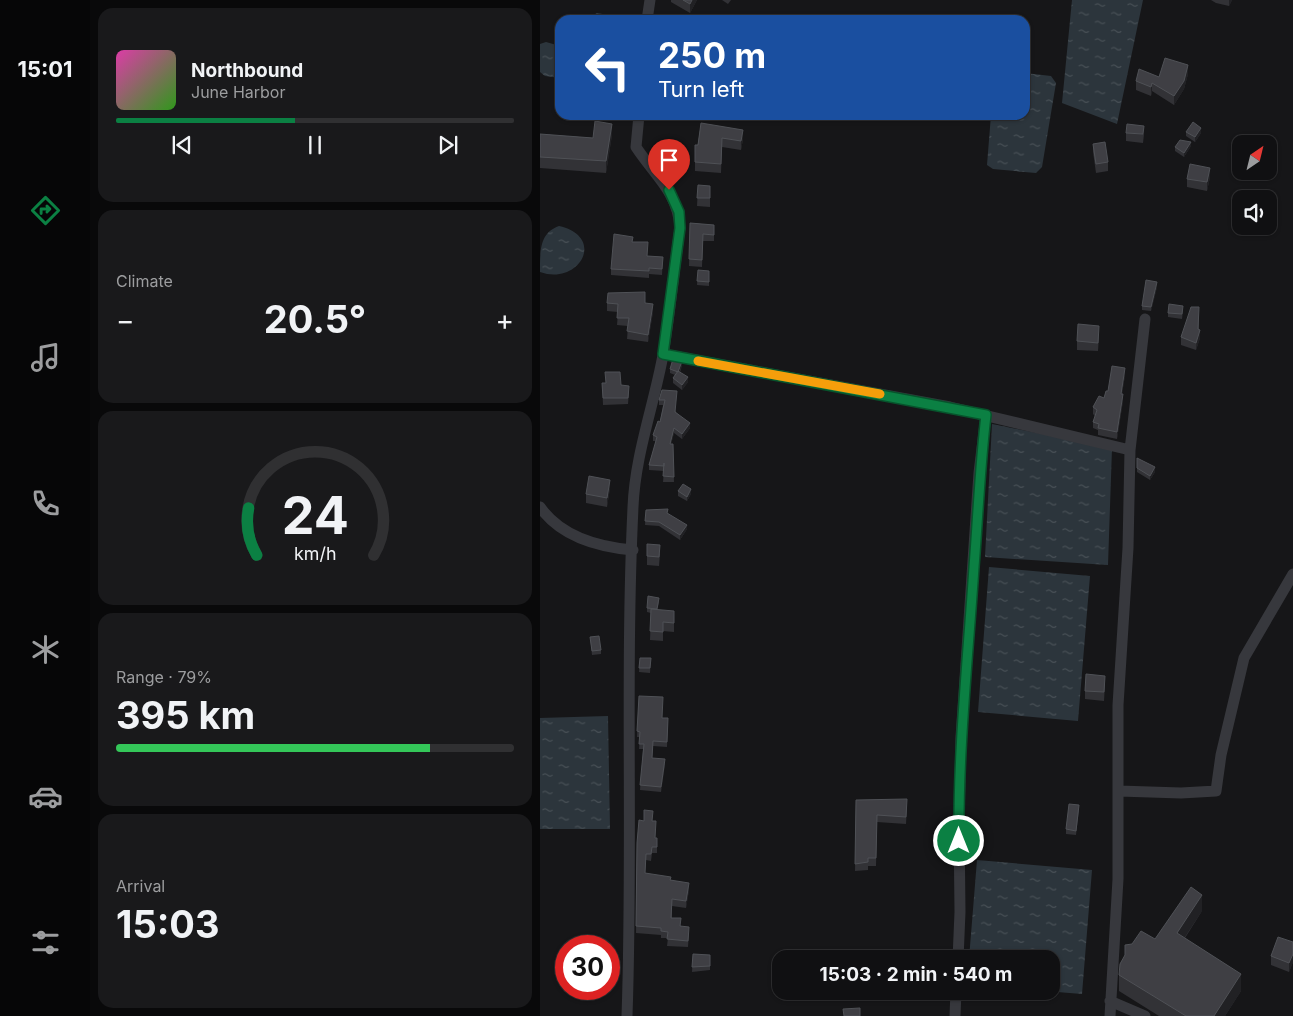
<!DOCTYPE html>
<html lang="en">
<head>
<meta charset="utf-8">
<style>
  :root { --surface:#101012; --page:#19191b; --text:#f1f3f6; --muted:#9c9d9f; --line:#303032; --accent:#0b8043 }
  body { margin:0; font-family:Inter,sans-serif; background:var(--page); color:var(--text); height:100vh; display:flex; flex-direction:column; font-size:19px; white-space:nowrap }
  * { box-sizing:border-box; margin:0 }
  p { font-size:16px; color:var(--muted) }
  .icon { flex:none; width:28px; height:28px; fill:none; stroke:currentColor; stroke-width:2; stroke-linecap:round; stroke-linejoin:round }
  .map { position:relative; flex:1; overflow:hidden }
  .panel { display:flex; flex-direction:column; gap:8px; padding:8px; background:#09090a; width:450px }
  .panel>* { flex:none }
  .hud { position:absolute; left:15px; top:15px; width:475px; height:105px; border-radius:15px; box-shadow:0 1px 4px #0004,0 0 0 1px var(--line); background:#1a4fa0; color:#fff; overflow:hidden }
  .needle { width:32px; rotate:35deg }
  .controls { position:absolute; left:692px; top:135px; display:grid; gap:10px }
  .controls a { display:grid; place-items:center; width:45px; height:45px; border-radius:10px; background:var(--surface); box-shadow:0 1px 4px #0004,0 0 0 1px var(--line); font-size:25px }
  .speed { position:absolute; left:15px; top:935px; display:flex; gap:10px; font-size:25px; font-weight:700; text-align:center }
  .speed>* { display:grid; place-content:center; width:65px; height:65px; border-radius:50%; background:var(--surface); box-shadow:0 1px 4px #0004,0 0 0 1px var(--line); line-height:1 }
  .speed .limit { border:8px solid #d22; background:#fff; color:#111 }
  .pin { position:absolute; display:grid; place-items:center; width:42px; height:42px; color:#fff; margin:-51px -21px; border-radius:50% 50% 50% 0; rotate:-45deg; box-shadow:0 0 5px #0007 }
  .pin .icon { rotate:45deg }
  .me { position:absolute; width:55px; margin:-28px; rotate:0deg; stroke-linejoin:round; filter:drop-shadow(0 0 4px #0008) }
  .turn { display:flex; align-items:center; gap:18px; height:105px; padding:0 20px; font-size:22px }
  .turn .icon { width:65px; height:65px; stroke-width:2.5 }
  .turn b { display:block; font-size:35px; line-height:42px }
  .big { font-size:38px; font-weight:700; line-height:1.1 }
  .panel .tile { flex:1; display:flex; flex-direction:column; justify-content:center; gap:8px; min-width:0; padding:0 18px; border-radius:15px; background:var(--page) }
  .panel .dial { align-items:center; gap:0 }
  .dial svg { height:130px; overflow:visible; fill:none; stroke:var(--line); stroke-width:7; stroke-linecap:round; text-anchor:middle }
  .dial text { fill:var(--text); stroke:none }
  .song { display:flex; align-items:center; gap:15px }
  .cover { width:60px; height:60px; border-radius:8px; background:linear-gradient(135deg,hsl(320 70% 55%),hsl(110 70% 35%)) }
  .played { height:5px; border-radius:2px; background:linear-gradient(90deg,var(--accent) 45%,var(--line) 45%) }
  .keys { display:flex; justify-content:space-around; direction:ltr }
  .heat { display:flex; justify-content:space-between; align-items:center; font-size:28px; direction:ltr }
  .charge { height:8px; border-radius:4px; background:linear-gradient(90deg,#34c759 79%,var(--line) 0) }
  .trip { position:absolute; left:232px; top:950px; width:288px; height:50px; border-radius:15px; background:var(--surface); box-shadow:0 1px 4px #0004,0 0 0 1px var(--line); font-weight:700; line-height:50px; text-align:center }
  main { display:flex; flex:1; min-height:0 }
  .tab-bar { display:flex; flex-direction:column; width:90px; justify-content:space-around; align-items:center; background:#060607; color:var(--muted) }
  .tab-bar .icon { width:35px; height:35px }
  .tab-bar .on { color:var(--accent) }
  .tab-bar b { font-size:22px; color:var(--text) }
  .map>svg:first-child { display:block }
  .water { fill:url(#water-ripples) }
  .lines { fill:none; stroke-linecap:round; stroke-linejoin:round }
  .minor { stroke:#37383d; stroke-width:11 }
  .wall { fill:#323236 }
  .shaded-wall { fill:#212124 }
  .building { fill:#3f3f44; stroke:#4f5156 }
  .route-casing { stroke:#07532c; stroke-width:12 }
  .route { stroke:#0b8043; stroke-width:9 }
  .slow { stroke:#f59e0b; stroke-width:9 }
</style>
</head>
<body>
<main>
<nav class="tab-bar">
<b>15:01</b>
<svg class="icon on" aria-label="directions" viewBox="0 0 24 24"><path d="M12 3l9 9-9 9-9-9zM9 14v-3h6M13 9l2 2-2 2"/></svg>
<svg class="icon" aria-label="music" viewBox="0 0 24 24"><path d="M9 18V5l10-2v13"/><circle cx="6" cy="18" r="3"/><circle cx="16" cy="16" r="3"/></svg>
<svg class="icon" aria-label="phone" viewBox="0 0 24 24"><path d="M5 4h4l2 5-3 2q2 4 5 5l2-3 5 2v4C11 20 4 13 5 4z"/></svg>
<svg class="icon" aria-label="climate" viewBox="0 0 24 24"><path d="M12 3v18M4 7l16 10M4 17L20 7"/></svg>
<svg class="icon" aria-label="car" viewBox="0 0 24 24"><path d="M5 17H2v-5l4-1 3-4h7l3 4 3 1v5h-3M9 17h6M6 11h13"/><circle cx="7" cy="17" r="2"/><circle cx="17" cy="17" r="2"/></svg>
<svg class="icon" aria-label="filters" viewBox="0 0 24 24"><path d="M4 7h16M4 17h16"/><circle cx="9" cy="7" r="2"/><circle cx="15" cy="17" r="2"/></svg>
</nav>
<section class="panel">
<div class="tile">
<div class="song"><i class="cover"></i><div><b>Northbound</b><p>June Harbor</p></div></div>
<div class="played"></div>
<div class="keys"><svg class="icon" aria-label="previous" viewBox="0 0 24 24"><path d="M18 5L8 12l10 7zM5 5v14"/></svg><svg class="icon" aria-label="pause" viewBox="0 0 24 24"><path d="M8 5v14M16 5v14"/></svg><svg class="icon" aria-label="next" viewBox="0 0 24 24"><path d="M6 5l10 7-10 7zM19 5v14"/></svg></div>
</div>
<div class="tile"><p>Climate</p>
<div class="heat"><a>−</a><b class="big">20.5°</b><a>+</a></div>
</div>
<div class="tile dial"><svg viewBox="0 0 100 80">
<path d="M14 69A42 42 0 1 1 86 69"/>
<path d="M14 69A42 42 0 0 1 9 40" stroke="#0b8043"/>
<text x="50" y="56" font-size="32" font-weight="700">24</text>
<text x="50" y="72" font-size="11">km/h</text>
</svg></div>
<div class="tile"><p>Range · 79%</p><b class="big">395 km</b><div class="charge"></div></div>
<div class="tile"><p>Arrival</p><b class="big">15:03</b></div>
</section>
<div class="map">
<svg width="753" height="1016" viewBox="0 0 753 1016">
  <defs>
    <pattern id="water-ripples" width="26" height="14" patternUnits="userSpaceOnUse" patternTransform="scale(1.25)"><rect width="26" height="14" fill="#2c353c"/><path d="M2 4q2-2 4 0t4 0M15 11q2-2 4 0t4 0" fill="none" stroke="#485056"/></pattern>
  </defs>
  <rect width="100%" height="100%" fill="#161618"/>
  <path class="water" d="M532,0H603L577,124L522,103Z
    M57,13L68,15L75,20H46Z
    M6,42L20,46V78L5,76L0,72V44Z
    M485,73L511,76L516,83L502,167L496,173L453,169L447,165L451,115H485Z
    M19,226C67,237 39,286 0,272C0,249 0,233 19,226Z
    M452,424L572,448L568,565L445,557Z
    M449,567L550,576L538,721L438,712Z
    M68,716L70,829H0V718Z
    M437,860L552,870L542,994L505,991H511V959H429Z"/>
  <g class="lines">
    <path class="minor" d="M107,20L110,0
      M123,354L410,407L590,450
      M0,507C21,537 58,547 93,550
      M579,791L641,793L676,791L681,755L704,658L753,574
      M418,959L420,912L419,823L421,737L439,473L446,415
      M570,1001L605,1016
      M87,1016C93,846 85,676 93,507C95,455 114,405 123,355C130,313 134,270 140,228C138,192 115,176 96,147L99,115
      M415,1016L416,991
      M570,1016L578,879V705L588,548L590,450L605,319"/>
  </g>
  <path class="wall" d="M131,0H157L150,13L131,2Z
    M182,0H191L188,4Z
    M671,0H692L689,6L676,3Z
    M648,74L644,89L634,105L612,91L611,96L596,90V81L619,77Z
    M161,123L203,139L201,150L182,147L181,173L155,171V162Z
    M646,132L661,133L655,142L646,136Z
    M586,133L604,134L603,143L586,141Z
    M0,134L53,138L72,135L66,173L0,168Z
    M553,144L568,162V171L556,173L553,152Z
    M651,146L644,157L635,151V147Z
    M670,177L667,191L647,187V179Z
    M158,185L170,195V207L157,206Z
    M150,223L174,225V241H163L162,267L149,266Z
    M93,242L107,256L123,257L122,275L109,274V278L71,275V269Z
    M158,270L169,271V286L157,285Z
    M617,287L611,311L602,310V306Z
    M67,303H105L113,312L108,342L87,339L88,326L77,325L78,312L67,311Z
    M643,310L642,319L628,317V313Z
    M659,315V329L660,338L656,350L641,345V337Z
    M559,335L558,351L537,350V341Z
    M142,365L140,373L148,382L142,390L133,383V378L135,375L130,373V369Z
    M585,375L582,394L583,401L577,439L558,435V430L553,428V422L555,416L553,414V407L564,398L568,391Z
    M62,383L81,385L89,392L88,404L63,405Z
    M122,390L136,412L150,428L142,439L134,433L131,444H133L134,482H123L124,470V471L109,470V465L116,441H113V435L120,422L123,405H119V400Z
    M597,458L615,472L610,480L597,472Z
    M70,488L67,507L46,503V494Z
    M138,491L151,494L147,501L138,496Z
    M106,510L127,513L147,529L140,540L119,526L105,525Z
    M107,544L120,554L119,566L107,565Z
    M119,602L117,610L134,619V632L123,631V641L110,640L111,613L107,612V608Z
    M50,637L61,650V654L52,655Z
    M100,658H111L110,673L99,672Z
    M565,684L564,701L545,699V691Z
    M99,696L122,718H128L127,747L113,746L112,758L125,764L121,792L100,790L103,749H99L100,737H97Z
    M316,800L367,806L366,824L337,822L336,866H328V870L315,871Z
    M539,809L536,835L526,834V829Z
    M113,821L115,838H117V853H112L111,861L106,860L105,873L131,880L149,890L146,908L132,906V918L149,933L148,947L127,946L128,938H121V935L96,933L97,843Z
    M662,911L645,938L701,991L685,1016H619L579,991V975L592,944L615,939Z
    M753,942V962L749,972L731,965V956Z
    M153,954L170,955V970L152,972Z"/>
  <path class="shaded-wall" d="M152,0H157L150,13V4Z
    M689,0H692L689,6Z
    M648,65V74L644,89L634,105V96Z
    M612,83V91L611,96V87Z
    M72,124V135L66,173V161Z
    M661,128V133L655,142V137Z
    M203,130V139L201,150V141Z
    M651,142V146L644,157V153Z
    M670,168V177L667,191V182Z
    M617,282V287L611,311V307Z
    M113,304V312L108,342V335Z
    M659,307L658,336L660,330V338L656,350Z
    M142,361V365L138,376V372Z
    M585,368V375L581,401V394Z
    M148,377V382L142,390V385Z
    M583,394V401L577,439V432Z
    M150,423V428L142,439V434Z
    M134,428V433L130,449V444Z
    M615,467V472L610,480V476Z
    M70,480V488L67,507V498Z
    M151,489V494L147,501V497Z
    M147,525V529L140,540V535Z
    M125,759V764L121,792V787Z
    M149,883V890L146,908V901Z
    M662,895V911L637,949V933Z
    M753,954V962L749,972V963Z
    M701,974V991L685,1016H674Z"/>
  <path class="building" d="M143,0H152L150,4Z
    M625,58L648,65L644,81L634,96L612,83L611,87L596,81L599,69L619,77Z
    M55,121L72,124L66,161L0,157V134L53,138Z
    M653,122L661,128L655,137L646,132Z
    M161,123L203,130L201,141L182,138L181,164L155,162V145H158Z
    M587,124L604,126L603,134L586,133Z
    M640,140L651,142L644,153L635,147Z
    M565,142L568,162L556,164L553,144Z
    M650,164L670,168L667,182L647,179Z
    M158,185L170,186V198H157Z
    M150,223L174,225V235L163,234L162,260L149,259Z
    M74,234L93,237L92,242H108L107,256L123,257L122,269L109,268V271L71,269Z
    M158,270L169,271V282L157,281Z
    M606,280L617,282L611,307L602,306Z
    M105,292V303L113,304L108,335L87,331L89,318H77L78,304L67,303L68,293Z
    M629,304L643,306L642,314L628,313Z
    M651,307H659L658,329L660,330L656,343L641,337Z
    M538,324L559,326L558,343L537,341Z
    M133,359L142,361L138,372L130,369Z
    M572,366L585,368L581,394H583L577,432L558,428L559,424L553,422L557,410L553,407L559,396L564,398L566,391H568Z
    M138,371L148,377L142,385L133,378Z
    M65,372H80L81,385L89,386L88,398H63L62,383H66Z
    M122,390L137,391L135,412L150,423L142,434L134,428L130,444H133L134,477L123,476L124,463V466L109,465L117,437L113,435L118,421L120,422L125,400H119Z
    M597,458L615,467L610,476L597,468Z
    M49,476L70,480L67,498L46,494Z
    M143,484L151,489L147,497L138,491Z
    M128,509L127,513L147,525L140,535L119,522L105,521L106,510Z
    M107,544L120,545L119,557L107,556Z
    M108,596L119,598L117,609L107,608Z
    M111,609L134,611V623L123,622V632L110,631Z
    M59,636L61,650L52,651L50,637Z
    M100,658H111L110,668H99Z
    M546,674L565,676L564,692L545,691Z
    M99,696L123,697L122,718H128L127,742L113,741L112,758L125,759L121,787L100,785L104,744H99L100,732L97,731Z
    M367,799L366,817L337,815L336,858H328V862L315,864L316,800Z
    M529,804L539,805L536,831L526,829Z
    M104,810L113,811L112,821H116L115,838H117V847H112L111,854H106L105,873L131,877L130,880L149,883L146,901L132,899L131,918H141L140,926L149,927L148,941L127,939L128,932L121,931V928L96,926L97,843L99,820L104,821Z
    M651,887L662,895L637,933L701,974L674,1016H646L579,975L580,964L585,955V945L592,944L601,931L615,939Z
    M738,937L753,942V954L749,963L731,956Z
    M153,954L170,955V966L152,967Z
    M320,1008V1016H304L303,1009Z"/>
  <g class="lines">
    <g class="route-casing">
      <path id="route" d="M129,190L139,212L140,228L123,354L446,415C440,466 438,516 434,567C428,658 418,749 419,841"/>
    </g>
    <use href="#route" class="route"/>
    <path class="slow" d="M158,361L340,394"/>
  </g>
</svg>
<div class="controls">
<a><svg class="needle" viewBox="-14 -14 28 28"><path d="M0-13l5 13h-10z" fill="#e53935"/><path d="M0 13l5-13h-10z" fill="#9c9d9f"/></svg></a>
<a><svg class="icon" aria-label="sound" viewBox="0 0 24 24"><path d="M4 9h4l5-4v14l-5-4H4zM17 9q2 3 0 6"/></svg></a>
</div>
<div class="speed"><div class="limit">30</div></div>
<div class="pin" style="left:129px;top:190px;background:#d93025"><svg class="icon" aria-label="arrive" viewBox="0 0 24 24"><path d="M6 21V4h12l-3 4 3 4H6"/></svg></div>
<svg class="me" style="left:419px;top:841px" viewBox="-20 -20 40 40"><circle r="17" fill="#0b8043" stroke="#fff" stroke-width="3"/><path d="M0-11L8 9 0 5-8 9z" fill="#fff"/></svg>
<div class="trip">15:03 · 2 min · 540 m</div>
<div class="hud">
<div class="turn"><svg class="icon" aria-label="left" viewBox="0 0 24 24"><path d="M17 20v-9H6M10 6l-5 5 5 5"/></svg><div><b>250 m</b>Turn left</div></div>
</div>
</div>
</main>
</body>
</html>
